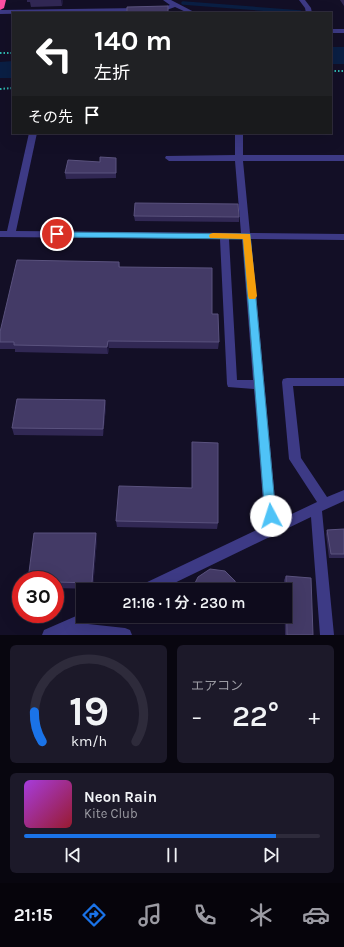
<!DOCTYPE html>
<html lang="ja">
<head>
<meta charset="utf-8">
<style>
  :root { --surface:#0e0b1c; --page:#1c1929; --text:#f1f3f6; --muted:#9b9ba3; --line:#2e2b3b; --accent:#1a73e8 }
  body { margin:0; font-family:Karla,"Noto Sans JP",sans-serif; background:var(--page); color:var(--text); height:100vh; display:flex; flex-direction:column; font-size:15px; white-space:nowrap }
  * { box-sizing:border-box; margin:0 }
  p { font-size:13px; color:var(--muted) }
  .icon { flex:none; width:22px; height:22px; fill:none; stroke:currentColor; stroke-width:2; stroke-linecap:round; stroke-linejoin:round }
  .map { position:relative; height:635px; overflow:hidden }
  .drawer { display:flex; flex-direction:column; gap:10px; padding:10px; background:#08060f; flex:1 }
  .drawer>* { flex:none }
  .hud { position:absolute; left:12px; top:12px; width:320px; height:122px; border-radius:0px; box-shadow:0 4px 16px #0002,0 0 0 1px var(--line); background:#202124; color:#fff; overflow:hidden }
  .speed { position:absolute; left:12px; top:571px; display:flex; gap:8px; font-size:20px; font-weight:700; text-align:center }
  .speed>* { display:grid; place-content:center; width:52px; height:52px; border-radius:50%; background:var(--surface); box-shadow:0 4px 16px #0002,0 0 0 1px var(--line); line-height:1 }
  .speed .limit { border:6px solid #d22; background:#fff; color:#111 }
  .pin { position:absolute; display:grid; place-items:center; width:34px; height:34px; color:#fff; margin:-17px; border:2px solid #fff; border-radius:50%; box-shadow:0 1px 4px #0007 }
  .me { position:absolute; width:44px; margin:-22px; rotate:355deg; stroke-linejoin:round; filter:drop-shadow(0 0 3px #0008) }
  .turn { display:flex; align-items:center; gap:14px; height:84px; padding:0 16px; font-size:18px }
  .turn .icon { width:52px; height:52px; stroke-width:2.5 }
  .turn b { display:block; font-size:28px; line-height:34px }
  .then { display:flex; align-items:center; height:38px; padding:0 16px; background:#0003; gap:8px; font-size:15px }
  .big { font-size:30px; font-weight:600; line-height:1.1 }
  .drawer .widget { flex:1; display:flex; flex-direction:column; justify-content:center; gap:6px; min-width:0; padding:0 14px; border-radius:6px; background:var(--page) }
  .drawer .dial { align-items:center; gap:0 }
  .dial svg { height:104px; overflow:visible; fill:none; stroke:var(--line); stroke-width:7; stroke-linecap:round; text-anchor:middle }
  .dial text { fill:var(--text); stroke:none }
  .song { display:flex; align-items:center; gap:12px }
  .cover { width:48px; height:48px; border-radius:6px; background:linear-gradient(135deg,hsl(280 70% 55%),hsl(350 70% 35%)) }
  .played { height:4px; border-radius:2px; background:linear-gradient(90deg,var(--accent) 85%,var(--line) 85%) }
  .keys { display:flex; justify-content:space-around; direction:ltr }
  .heat { display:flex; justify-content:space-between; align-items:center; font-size:22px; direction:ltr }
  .drawer .tiles { flex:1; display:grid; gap:10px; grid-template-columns:1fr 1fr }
  .widget:last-child { grid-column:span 2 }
  .trip { position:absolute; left:76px; top:583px; width:216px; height:40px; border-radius:0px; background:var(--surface); box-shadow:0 4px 16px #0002,0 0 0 1px var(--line); font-weight:600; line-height:40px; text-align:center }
  .tabs { display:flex; height:64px; justify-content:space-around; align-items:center; background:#06040b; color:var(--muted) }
  .tabs .icon { width:28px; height:28px }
  .tabs .on { color:var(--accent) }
  .tabs b { font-size:18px; color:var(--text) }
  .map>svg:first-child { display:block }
  .water { fill:#0a1f44 }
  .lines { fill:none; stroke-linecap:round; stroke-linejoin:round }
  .stream { stroke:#0a1f44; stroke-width:3.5 }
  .path { stroke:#2fb8b0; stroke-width:2; stroke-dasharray:1.5 2; stroke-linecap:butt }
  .minor { fill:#3d3a85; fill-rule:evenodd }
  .highway { fill:#ff4fa3; fill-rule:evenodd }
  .wall { fill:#312854 }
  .shaded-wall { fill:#1d163a }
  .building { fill:#433a66; stroke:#5a527e }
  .route { fill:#4fc3f7; stroke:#337fa1 }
  .slow { fill:#f59e0b }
</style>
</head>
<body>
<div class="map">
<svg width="344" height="635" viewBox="0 0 344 635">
  <rect width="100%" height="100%" fill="#130f26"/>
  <path class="water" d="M331,47H344V64H331Z
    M13,61V78H0V62Z"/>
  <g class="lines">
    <path class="stream" d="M183,3L300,12"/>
    <path class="path" d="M0,53H13
      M331,71H344
      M0,89L13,88"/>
    <path class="minor" d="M163,0H171L196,13H188L175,7L164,11L154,10V8L163,7L170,5Z
      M299,0H305L311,8L312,13H306L305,8Z
      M140,8L142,9V11L0,14V10Z
      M331,29H344V33H331Z
      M29,133H37L16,231L241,233L235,161H169L165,158L166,156L235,155V133H243V155H344V161H243L250,233L344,234V240L251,239L277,521L317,502L289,459L282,382L283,379L287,378H344V386H293L301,458L327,497L344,490V501L322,511L334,635H320L311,517L160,590H139L141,585L265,526L254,389L228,387L227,384L220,239L0,237V231H7ZM229,239H242L253,380H237Z
      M83,613V616H99L97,621L88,624L125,628L130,630L132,635H42L44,630Z"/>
    <path class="highway" d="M0,0H6L4,8L0,10Z"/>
  </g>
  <path class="wall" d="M27,0H63L62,6L31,7L30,2H27Z
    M340,0H344V6Z
    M116,158V178L66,179L65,173L100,162Z
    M134,216L239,217V222L135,221Z
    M119,262L120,267L212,314L219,342L218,349L109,348L108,354L15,352V349H0V332Z
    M105,400L106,407L103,436L14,435L12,428Z
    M192,488L218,523L217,529L117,527L116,521Z
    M344,529V558H329L326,534L327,530Z
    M97,539L93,589L55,588V580Z
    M286,576L313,635H285L284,580Z"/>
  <path class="shaded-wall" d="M61,0H63L62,6Z
    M108,341L109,348L108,354L107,347Z
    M105,400L106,407L103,436V429Z
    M96,533L97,539L93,589L92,583Z"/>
  <path class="building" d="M168,6V13H127V7Z
    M100,157L116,158V173H65L68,160L100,162Z
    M135,203L238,204L239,217L134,216Z
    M17,260L119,262V267L212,268V314H218L219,342L108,341L107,347L14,345V342H0V332Z
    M17,399L105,400L103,429L12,428Z
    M192,442L218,443V523L116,521L119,486L192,488Z
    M344,529V554H331L327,530Z
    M34,533H96L92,583L55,582V580H28Z
    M210,569L225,571L235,581L237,590H194L195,583L198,577Z
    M286,576L311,578L313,635H287Z"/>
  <path class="route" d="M54,232L250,234L276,516L275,519L271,521L267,519L265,516L243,239L57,237L54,236L52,234Z"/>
  <path class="slow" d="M213,233L250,234L257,296L255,299H249L248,296L243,239L210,238L209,236L210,234Z"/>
</svg>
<div class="speed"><div class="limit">30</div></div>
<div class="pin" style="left:57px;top:234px;background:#d93025"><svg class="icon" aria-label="arrive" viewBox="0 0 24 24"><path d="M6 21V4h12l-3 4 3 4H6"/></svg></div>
<svg class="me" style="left:271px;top:516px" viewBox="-20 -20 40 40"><circle r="19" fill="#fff"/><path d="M0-13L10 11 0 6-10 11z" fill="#4fc3f7"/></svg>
<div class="trip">21:16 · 1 分 · 230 m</div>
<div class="hud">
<div class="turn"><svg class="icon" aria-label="left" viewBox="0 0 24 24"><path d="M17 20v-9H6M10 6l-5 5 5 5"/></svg><div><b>140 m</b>左折</div></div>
<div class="then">その先<svg class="icon" aria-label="arrive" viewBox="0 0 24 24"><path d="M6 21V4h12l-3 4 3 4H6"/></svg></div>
</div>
</div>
<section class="drawer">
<div class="tiles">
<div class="widget dial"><svg viewBox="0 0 100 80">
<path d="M14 69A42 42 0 1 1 86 69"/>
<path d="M14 69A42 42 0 0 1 8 46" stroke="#1a73e8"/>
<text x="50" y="56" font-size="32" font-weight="700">19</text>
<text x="50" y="72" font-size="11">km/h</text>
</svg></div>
<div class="widget"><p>エアコン</p>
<div class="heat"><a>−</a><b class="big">22°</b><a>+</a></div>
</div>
<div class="widget">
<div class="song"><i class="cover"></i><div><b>Neon Rain</b><p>Kite Club</p></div></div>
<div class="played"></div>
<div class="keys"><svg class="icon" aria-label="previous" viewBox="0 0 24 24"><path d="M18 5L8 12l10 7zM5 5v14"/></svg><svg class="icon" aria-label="pause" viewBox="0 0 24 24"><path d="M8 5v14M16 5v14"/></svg><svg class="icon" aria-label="next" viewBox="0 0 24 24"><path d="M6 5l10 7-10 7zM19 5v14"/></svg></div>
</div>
</div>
</section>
<nav class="tabs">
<b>21:15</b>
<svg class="icon on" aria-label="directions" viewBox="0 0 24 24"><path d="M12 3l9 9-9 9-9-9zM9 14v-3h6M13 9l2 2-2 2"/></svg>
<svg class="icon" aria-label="music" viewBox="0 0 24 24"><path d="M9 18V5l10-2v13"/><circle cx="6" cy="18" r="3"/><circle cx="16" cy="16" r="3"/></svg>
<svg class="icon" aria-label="phone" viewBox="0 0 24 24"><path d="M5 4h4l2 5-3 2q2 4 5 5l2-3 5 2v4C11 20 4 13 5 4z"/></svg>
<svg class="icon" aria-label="climate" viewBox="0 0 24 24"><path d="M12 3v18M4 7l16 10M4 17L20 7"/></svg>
<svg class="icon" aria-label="car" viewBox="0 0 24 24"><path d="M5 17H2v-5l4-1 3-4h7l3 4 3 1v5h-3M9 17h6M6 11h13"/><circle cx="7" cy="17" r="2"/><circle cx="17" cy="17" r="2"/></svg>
</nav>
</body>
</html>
